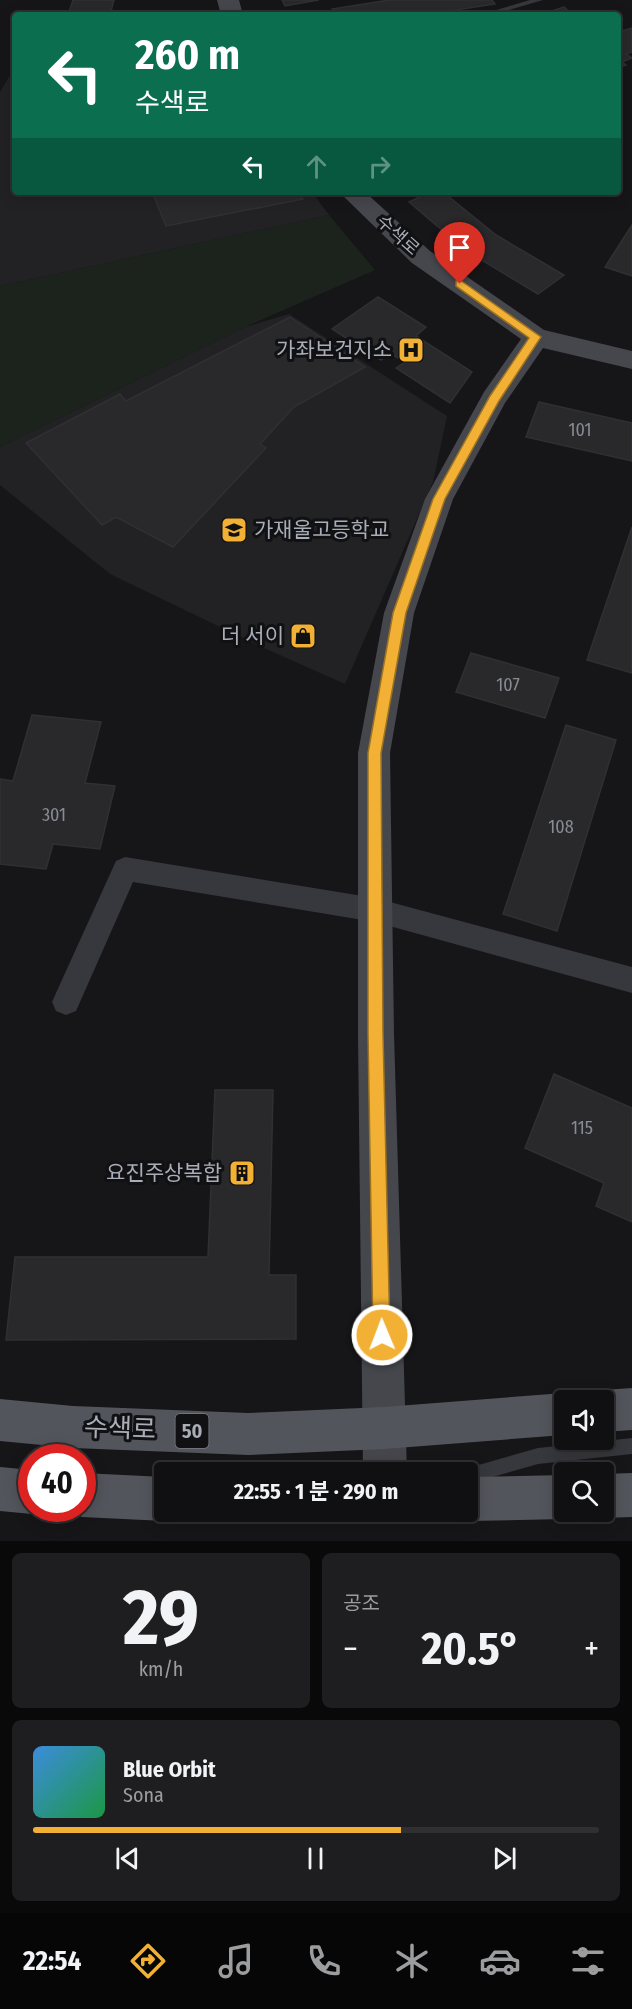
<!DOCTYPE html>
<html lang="ko">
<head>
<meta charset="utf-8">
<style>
  :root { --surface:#101012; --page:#1e1e20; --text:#f1f3f6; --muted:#9c9d9f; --line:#303032; --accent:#f2b134 }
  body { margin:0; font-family:"Fira Sans Condensed","Noto Sans KR",sans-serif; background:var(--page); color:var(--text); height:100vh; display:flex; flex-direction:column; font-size:22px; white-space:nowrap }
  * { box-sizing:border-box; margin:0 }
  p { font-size:20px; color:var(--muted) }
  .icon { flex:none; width:33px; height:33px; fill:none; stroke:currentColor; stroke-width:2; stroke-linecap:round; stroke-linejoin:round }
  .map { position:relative; height:1541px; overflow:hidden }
  .sheet { display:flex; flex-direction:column; gap:12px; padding:12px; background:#09090a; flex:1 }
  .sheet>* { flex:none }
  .guide { position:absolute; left:12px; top:12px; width:609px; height:183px; border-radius:6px; box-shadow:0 3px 15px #0003,0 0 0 2px var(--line); background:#0b6e4f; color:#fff; overflow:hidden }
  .buttons { position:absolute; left:554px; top:1390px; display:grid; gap:12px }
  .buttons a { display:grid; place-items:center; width:60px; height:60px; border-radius:6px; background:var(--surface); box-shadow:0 3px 15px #0003,0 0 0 2px var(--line); font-size:30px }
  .speed { position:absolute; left:18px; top:1444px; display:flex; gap:12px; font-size:30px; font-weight:700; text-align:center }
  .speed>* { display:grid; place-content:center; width:78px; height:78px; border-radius:50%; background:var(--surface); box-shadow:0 3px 15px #0003,0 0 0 2px var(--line); line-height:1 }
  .speed .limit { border:9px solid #d22; background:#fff; color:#111 }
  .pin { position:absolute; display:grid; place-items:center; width:51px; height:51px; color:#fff; margin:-62px -26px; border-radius:50% 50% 50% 0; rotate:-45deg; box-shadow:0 0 6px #0007 }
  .pin .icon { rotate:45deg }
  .me { position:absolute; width:66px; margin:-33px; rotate:359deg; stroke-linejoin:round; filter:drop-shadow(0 0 4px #0008) }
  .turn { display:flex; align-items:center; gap:21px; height:126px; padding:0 24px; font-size:27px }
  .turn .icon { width:78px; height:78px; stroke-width:2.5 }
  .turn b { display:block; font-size:42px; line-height:51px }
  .lanes { display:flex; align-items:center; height:57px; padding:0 24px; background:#0003; justify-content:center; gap:30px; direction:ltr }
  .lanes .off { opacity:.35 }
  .big { font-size:45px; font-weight:700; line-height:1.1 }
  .sheet .card { flex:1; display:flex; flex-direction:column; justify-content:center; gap:9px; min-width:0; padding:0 21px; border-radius:9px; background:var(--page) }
  .sheet .dial { align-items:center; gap:0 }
  .dial b { font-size:78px; line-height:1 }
  .song { display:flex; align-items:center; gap:18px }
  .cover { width:72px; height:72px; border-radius:9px; background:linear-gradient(135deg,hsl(210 70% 55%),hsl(140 70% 35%)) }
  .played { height:6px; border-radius:3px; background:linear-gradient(90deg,var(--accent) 65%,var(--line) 65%) }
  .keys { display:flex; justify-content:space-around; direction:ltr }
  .heat { display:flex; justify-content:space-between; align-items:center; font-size:33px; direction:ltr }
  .sheet .tiles { flex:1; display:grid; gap:12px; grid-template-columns:1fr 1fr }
  .card:last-child { grid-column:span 2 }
  .trip { position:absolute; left:154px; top:1462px; width:324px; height:60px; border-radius:6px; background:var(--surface); box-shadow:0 3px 15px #0003,0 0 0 2px var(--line); font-weight:700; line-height:60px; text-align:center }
  .tabs { display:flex; height:96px; justify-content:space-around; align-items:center; background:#060607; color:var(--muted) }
  .tabs .icon { width:42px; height:42px }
  .tabs .current { color:var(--accent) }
  .tabs b { font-size:27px; color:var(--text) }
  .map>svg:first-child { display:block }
  .built { fill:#222225 }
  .green { fill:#1c231d }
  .building { fill:#29292c; stroke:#303034; stroke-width:1.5 }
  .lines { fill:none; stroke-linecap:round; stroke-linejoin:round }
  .lane { fill:#37383d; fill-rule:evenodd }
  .street { fill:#37383d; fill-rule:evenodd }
  .secondary { fill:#45474d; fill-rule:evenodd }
  .primary { fill:#53555c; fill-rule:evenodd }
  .route { fill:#f2b134; stroke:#9d7322; stroke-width:1.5 }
  .labels { text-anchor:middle; stroke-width:6; stroke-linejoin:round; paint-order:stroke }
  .far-street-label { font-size:18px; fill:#a8adb8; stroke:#111113 }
  .number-label { font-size:18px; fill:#888b94 }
  .shield { fill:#111113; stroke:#7b7e86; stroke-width:1.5 }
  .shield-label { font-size:20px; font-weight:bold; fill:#a8adb8 }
  .poi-label { font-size:21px; fill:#a8adb8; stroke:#111113; text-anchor:end }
  .near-street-label { font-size:26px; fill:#a8adb8; stroke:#111113 }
</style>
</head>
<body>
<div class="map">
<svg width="632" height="1541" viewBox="0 0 632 1541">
  <rect width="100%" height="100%" fill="#161618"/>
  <path class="built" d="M9,77H15V192H312L329,215L0,286V92Z
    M289,314L447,416L433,482L345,684L264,648L110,574L0,485V447L245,327Z"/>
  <path class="green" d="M329,215L375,270L245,327L0,447V286Z"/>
  <path class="building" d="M73,0H114L110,15H68Z
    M282,0H319L285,6Z
    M389,0H492L495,4L423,15H335L332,9Z
    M564,7L573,15H539Z
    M632,28V52L626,54L632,58L622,62L626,65L618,68V32Z
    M152,192H299L303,199L166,226Z
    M430,192H443L496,235L564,275L538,294L465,250L409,202Z
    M632,225V276L605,267Z
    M378,297L426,327L416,336L472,372L450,403L396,368L405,362L390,353L381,360L332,329Z
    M290,317L365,367L294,407L260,444L266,448L173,547L116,517L102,525L26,443L120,394L126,401Z
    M539,402L632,423V461L526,437Z
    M632,527V673L587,660Z
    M471,653L559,678L545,718L456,692Z
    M32,715L101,722L85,783L115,786L100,849L53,844L46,869L0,864V779L13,781Z
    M566,725L616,740L557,931L503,914Z
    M554,1074L632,1108V1222L596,1206L604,1183L525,1148Z
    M215,1090H273L269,1275H296V1339L6,1340L15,1257H208Z"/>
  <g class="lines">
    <path class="lane" d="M530,0H543L492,15H479Z
      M632,1438V1454L538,1464L468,1484V1473H461L468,1468L538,1448Z"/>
    <path class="street" d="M125,857L375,898L632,967V993L375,922L133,882L76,1011L66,1015L56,1011L52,1002L56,993L116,861Z"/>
    <path class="secondary" d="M217,0H239L243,15H221Z
      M339,192H365L430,251L544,330L632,351V369L543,348L505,403L453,499L414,613L390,753L394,1034L407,1473H363L358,1034V753L384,613L425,499L484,392L521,339L412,263Z"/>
    <path class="primary" d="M632,1388V1430L603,1432V1401H586L588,1396L603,1390Z
      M564,1393L580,1401H564V1435L384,1449L248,1455L73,1448L0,1441V1399L73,1406L248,1413L384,1407Z
      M0,1467L32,1470V1509H44L32,1514L0,1511Z
      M82,1473L165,1477V1512H182L165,1521L82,1517L66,1509H82Z
      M632,1473V1517L603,1518L589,1512H603V1474Z
      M564,1475V1512H580L564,1519L468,1521L451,1512H468V1477Z"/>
  </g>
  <path class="route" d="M460,280L541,337L499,401L445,499L406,613L381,753L383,1034L390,1335L388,1342L382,1344L376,1342L373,1335L368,1034V753L393,613L433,499L490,396L529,338L456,286V281Z"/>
  <defs>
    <g id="hospital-square" transform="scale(1.35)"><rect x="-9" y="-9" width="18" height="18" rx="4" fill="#f2b134" stroke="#111113"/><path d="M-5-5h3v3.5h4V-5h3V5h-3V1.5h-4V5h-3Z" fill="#111"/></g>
    <g id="school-square" transform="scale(1.35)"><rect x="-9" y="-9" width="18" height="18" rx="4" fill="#f2b134" stroke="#111113"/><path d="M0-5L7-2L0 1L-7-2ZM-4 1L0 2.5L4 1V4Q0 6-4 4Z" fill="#111"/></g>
    <g id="shop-square" transform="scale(1.35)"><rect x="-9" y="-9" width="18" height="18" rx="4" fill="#f2b134" stroke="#111113"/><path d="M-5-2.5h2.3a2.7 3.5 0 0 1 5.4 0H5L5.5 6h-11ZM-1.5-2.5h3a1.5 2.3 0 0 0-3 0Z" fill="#111"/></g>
    <g id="building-square" transform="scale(1.35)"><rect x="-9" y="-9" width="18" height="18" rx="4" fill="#f2b134" stroke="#111113"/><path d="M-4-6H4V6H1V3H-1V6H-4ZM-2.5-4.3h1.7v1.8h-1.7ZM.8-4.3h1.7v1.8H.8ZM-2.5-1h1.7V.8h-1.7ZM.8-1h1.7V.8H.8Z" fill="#111"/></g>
  </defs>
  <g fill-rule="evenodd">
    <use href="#hospital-square" x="411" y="350"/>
    <use href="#school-square" x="234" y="530"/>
    <use href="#shop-square" x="303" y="636"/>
    <use href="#building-square" x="242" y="1173"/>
  </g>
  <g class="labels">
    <g class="far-street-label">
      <text transform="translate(398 235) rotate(42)" y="6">수색로</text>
    </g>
    <g class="number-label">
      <text x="580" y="436">101</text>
      <text x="508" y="691">107</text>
      <text x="54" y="821">301</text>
      <text x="561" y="833">108</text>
      <text x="582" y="1134">115</text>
    </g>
    <rect class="shield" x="175.5" y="1414" width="33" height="34" rx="4.5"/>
    <g class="shield-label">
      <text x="192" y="1438">50</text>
    </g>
    <g class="poi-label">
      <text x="392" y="357">가좌보건지소</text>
      <text x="254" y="537" text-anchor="start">가재울고등학교</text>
      <text x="284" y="643">더 서이</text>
      <text x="222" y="1180">요진주상복합</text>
    </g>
    <g class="near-street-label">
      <text transform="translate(120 1428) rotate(2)" y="9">수색로</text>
    </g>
  </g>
</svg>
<div class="buttons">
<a><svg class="icon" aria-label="sound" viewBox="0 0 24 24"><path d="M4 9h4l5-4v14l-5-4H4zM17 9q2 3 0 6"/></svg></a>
<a><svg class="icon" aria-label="search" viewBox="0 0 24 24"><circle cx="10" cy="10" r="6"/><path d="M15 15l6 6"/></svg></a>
</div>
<div class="speed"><div class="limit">40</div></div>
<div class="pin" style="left:460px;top:284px;background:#d93025"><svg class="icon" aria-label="arrive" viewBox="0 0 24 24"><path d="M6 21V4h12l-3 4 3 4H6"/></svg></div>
<svg class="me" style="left:382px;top:1335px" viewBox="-20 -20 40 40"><circle r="17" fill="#f2b134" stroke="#fff" stroke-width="3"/><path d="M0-11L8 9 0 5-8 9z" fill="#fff"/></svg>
<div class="trip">22:55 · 1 분 · 290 m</div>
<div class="guide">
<div class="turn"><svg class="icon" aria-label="left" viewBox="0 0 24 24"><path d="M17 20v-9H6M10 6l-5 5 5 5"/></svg><div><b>260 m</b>수색로</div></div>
<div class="lanes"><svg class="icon" aria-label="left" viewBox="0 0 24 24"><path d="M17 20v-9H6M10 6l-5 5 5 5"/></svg><svg class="icon off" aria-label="ahead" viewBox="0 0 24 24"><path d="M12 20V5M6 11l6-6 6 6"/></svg><svg class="icon off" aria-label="right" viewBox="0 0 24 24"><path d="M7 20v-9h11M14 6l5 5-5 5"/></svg></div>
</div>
</div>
<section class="sheet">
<div class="tiles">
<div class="card dial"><b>29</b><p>km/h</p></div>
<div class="card"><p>공조</p>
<div class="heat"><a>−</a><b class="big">20.5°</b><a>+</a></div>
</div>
<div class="card">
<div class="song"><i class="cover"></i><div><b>Blue Orbit</b><p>Sona</p></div></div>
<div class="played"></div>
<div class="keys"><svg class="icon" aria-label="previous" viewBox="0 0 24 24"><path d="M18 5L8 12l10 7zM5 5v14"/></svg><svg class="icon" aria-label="pause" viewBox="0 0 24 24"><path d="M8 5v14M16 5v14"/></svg><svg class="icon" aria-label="next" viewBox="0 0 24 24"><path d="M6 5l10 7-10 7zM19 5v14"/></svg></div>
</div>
</div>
</section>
<nav class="tabs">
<b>22:54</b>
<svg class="icon current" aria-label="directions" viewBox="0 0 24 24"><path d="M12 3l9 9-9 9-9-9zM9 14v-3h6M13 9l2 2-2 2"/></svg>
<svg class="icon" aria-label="music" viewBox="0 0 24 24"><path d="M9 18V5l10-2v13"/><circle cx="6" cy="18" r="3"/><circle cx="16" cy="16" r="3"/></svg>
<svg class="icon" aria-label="phone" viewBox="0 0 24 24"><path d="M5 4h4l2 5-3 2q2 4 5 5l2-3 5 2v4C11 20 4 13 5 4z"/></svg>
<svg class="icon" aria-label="climate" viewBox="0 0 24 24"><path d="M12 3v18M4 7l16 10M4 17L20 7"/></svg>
<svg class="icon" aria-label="car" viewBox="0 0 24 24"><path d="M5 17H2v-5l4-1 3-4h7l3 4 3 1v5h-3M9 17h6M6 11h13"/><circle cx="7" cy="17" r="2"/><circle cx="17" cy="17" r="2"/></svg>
<svg class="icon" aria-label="filters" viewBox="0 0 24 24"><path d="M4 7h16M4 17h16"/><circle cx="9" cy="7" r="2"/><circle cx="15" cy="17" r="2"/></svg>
</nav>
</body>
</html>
